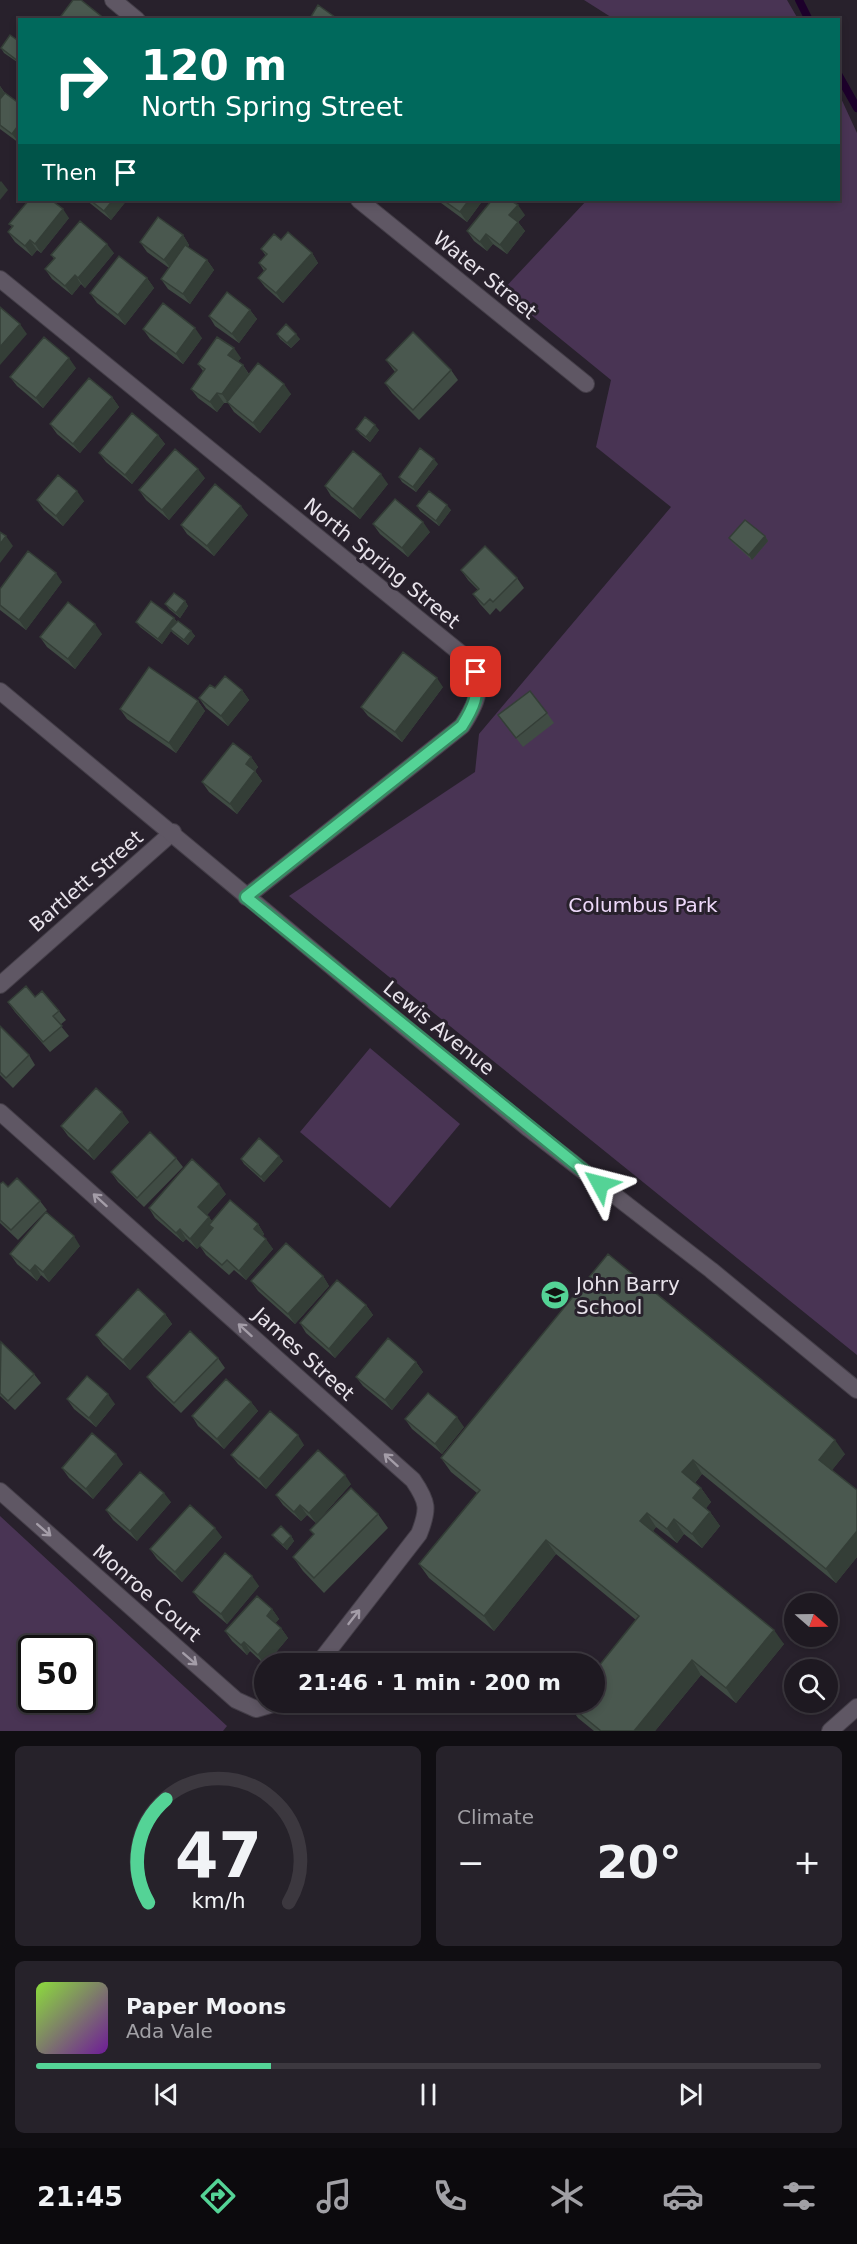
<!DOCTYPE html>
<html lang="en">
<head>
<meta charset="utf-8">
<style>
  :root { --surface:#1e1921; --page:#26222a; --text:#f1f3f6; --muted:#a1a0a5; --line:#3c383f; --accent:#54d396 }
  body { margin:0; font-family:"DejaVu Sans",sans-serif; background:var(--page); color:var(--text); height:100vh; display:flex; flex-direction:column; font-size:22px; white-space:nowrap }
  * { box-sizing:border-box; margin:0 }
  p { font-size:20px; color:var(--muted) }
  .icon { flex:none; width:33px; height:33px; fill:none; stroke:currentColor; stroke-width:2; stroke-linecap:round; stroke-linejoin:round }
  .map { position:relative; height:1731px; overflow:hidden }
  .details { display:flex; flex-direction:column; gap:15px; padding:15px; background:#100e12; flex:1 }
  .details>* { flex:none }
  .hud { position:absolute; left:18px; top:18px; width:822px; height:183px; border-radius:0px; box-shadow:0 3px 9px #0003,0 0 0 2px var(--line); background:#00695c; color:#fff; overflow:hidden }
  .needle { width:39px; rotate:110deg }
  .fabs { position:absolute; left:784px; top:1593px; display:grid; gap:12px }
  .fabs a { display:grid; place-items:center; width:54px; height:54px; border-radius:50%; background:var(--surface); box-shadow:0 3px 9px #0003,0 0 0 2px var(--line); font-size:30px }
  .speed { position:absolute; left:18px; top:1635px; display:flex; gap:12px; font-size:30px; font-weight:700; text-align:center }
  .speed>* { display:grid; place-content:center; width:78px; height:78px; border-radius:50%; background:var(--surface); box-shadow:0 3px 9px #0003,0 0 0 2px var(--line); line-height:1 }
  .speed .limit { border:3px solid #111; border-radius:9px; background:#fff; color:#111 }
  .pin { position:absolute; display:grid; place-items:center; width:51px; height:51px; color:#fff; margin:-26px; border-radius:12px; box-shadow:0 3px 9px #0006 }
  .me { position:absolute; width:66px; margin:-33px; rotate:308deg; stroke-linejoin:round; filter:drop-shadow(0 0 4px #0008) }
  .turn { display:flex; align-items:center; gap:21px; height:126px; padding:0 24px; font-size:27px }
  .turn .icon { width:78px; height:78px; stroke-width:2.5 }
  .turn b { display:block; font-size:42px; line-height:51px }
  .then { display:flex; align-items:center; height:57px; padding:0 24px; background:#0003; gap:12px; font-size:22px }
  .big { font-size:45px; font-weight:700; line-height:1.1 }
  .details .widget { flex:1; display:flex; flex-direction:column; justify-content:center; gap:9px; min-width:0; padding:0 21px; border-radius:9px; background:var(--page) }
  .details .dial { align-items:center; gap:0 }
  .dial svg { height:156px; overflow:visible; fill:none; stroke:var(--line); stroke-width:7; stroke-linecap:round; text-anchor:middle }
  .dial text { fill:var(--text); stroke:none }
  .song { display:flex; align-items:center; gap:18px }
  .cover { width:72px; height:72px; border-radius:9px; background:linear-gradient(135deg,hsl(90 70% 55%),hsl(280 70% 35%)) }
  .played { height:6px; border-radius:3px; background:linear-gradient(90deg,var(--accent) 30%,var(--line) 30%) }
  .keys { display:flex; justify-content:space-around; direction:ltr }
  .heat { display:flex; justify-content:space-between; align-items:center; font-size:33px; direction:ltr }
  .details .tiles { flex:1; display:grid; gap:15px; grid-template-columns:1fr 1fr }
  .widget:last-child { grid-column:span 2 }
  .trip { position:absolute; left:254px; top:1653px; width:351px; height:60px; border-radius:30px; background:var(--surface); box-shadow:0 3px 9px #0003,0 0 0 2px var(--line); font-weight:700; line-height:60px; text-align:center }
  .tab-bar { display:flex; height:96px; justify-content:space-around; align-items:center; background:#0c0a0d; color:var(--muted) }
  .tab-bar .icon { width:42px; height:42px }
  .tab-bar .current { color:var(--accent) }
  .tab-bar b { font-size:27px; color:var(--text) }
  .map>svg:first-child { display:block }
  .green { fill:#493454; fill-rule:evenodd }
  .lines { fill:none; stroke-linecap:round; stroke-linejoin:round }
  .stream { stroke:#1d002b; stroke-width:8 }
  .minor-casing { stroke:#443e48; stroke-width:18 }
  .tertiary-casing { stroke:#443e48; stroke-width:18 }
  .secondary-casing { stroke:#443e48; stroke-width:18 }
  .minor { stroke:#5f5764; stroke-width:16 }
  .tertiary { stroke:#5f5764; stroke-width:16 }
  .secondary { stroke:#5f5764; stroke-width:16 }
  .wall { fill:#404c44 }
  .shaded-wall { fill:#343e37 }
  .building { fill:#4a584f; stroke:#343e37; stroke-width:1.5 }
  .oneway { stroke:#a49da8 }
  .route-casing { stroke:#378962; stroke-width:15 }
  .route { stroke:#54d396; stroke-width:10 }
  .labels { text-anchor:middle; stroke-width:6; stroke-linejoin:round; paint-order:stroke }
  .street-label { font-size:20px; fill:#e8e3eb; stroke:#28212c }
  .park-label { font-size:20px; fill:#eed9fa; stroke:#28212c }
  .poi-label { font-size:20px; fill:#e8e3eb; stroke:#28212c; text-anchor:start }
</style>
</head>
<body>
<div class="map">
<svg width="857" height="1731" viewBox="0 0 857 1731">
  <rect width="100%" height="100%" fill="#28212c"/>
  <path class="green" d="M584,0H787L798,19H614Z
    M839,94L857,133V1355L289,896L475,772L479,734L671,507L596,447L611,380L502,291L587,200H838Z
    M370,1048L460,1124L390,1208L300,1132Z
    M0,1516L227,1726L223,1731H0ZM32,1648H82V1700H32Z"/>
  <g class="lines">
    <path class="stream" d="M799,0L809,20
      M838,74L857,108"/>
    <g class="minor-casing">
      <path id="minor" d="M113,0L137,20
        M359,200L586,384
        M0,279L464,656C485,683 480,699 462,726L246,897
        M0,985L173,832
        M0,1112L413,1480C428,1502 429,1509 419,1534L318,1664
        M0,1491L236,1700L256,1709L280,1702"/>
    </g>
    <g class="tertiary-casing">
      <path id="tertiary" d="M830,1731L857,1707"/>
    </g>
    <g class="secondary-casing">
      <path id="secondary" d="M0,691L390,1015L529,1129L711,1270L857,1390"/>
    </g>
    <use href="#minor" class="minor"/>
    <use href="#tertiary" class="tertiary"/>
    <use href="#secondary" class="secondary"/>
  </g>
  <path class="wall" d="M20,42V64L4,53L1,48Z
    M0,86L5,93L20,104V142L19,143L0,129Z
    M86,200H127L111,220Z
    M437,200H483L467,222Z
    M525,215L518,222L525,231L507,254L493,244L487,251L474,241L467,231Z
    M69,218L41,253L37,250L32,256L15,242L8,232L12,227L9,224Z
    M183,235L189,245L188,247L207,260L214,270L190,304L168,289L161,279L169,268L147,252L140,242Z
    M281,240L312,253L318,263L283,303L265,287L258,278L264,271L259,263L266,256L261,249Z
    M114,253L85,288L81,284L72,295L52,279L45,269L54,259L51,255Z
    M147,278L154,288L125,325L97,303L90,293Z
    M250,310L257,319L239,343L215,326L209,316Z
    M143,329L202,338L183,364L150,339Z
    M277,334L300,339L291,348L280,339Z
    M241,358L238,361L243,365L249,374L291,394L260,433L234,412L228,403H224L217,412L198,398L191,389L203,371L198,364Z
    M386,360L451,370L458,380L419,420L392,393L385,383L395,372Z
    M76,368L43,408L17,386L10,377Z
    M112,397L119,407L80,453L57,434L50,424Z
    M356,429L379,430L370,442L360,434Z
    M158,435L165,444L132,484L106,462L99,453Z
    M438,464L416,492L402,482L399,477Z
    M205,478L169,520L146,500L139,490Z
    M388,484L360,519L331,496L325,486Z
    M37,500L84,501L63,526L44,510Z
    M417,506L451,510L439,526L420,511Z
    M248,515L214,556L187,534L181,525Z
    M373,524L430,532L408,557L380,534Z
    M765,536L768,541L752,560L733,543L729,538Z
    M461,570L517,578L524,588L500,612L496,608L490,615L480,604L473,594L478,590L468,580Z
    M62,582L26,630L0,610V589Z
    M185,601L188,606L180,618L169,609L165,604Z
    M174,618L177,622L191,631L195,636L188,645L174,634L171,631L162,644L140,627L136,622Z
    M102,634L75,669L47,647L40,637Z
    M443,687L402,742L368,716L361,707Z
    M215,688L242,690L249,700L228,726L206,708L199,698Z
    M198,701L205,711L176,753L127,719L120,709Z
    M547,713L554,723L523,747L498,715Z
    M251,757L258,767L255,771L262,781L237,814L209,792L202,782Z
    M35,997L59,1011L66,1020L60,1025L69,1036L50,1052L15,1012L8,1002Z
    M0,1026L29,1055L35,1065L13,1088L0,1075Z
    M129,1122L94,1160L68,1136L61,1126Z
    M176,1158L183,1167L144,1207L118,1182L111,1172Z
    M241,1159L283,1161L264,1182L244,1164Z
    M0,1184L40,1201L47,1210L18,1240L0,1223Z
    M226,1194L207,1215L212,1221L258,1224L264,1234L263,1236L273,1249L246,1280L234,1270L229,1275L206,1255L200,1246L197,1249L186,1239L183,1242L155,1218L149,1208Z
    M80,1246L49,1282L41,1275L37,1281L17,1264L10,1254Z
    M323,1276L329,1286L295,1324L258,1291L251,1281Z
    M366,1305L373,1315L335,1358L306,1333L300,1323Z
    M165,1314L172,1324L130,1370L103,1345L96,1335Z
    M0,1343L34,1374L41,1383L15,1410L0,1396Z
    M218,1358L225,1368L181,1413L154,1387L147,1377Z
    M416,1362L423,1372L392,1410L363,1386L356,1377Z
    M67,1399L115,1404L96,1427L74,1409Z
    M251,1402L258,1411L224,1449L198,1426L192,1416Z
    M405,1419L464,1427L442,1454L412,1429Z
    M304,1445L266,1489L238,1464L231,1455Z
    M845,1454L832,1470L857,1490V1557L836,1583L702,1474L695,1483L701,1488L711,1502L706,1508L710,1512L720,1526L702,1548L684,1534L677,1543L656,1527L653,1531L784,1644L736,1703L701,1675L655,1731H594L578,1718L568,1704L636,1620L556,1554L494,1631L429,1578L419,1564L477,1493L451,1472L441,1458Z
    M123,1464L93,1499L69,1478L62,1468Z
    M351,1484L316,1523L307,1515L301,1521L283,1505L276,1495Z
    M171,1502L137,1541L113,1520L106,1510Z
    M378,1514L388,1528L324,1593L303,1571L293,1557L314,1535L310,1530Z
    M272,1535L291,1536L294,1541L287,1550L276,1540Z
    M222,1537L182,1582L157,1559L150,1549Z
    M259,1586L227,1624L200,1601L193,1592Z
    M272,1609L279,1619L275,1623L281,1628L288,1638L266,1664H264L250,1651L247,1655L232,1641L225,1631Z"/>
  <path class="shaded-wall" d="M0,86L5,94L0,101Z
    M20,123V142L19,143L12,134Z
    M1,181L8,190L0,200V182Z
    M113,200H127L111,220L104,211Z
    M469,200H483L467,222L460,212Z
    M518,205L525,215L518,222L525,231L507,254L500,245L509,215Z
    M63,209L69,218L41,253L35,244Z
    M486,234L493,244L487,251L480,242Z
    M183,235L189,245L171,269L164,260Z
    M30,240L37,250L32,256L25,246Z
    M107,244L114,253L85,288L78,278Z
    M312,253L318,263L283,303L276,293Z
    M207,260L214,270L190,304L183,294Z
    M75,275L81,284L72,295L65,286Z
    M147,278L154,288L125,325L118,315Z
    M250,310L257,319L239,343L232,334Z
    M20,324L27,334L0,365V347Z
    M195,328L202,338L183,364L176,354Z
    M296,334L300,339L291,348L287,343Z
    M234,348L241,358L235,365L228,355Z
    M69,358L76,368L43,408L36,398Z
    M243,365L249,375L229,404L222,394Z
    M284,384L291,394L260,433L253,423Z
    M217,393L224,403L217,412L210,402Z
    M112,397L119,407L80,453L73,444Z
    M375,425L379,430L370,442L366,437Z
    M158,435L165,444L132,484L125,475Z
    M434,459L438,464L416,492L413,487Z
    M198,469L205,478L169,520L162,510Z
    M381,474L388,484L360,519L353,509Z
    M77,491L84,501L63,526L56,516Z
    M447,505L451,510L439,526L436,521Z
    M241,506L248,515L214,556L207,546Z
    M423,522L430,532L408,557L402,548Z
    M6,536L13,546L0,563V544Z
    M765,536L768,541L752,560L749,555Z
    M56,573L62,582L26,630L19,620Z
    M185,601L188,606L180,618L176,613Z
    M174,618L177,623L162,644L158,639Z
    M95,624L102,634L75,669L68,659Z
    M191,631L195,636L188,645L184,640Z
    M437,678L443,687L402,742L395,732Z
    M242,690L249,700L228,726L221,716Z
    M198,701L205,711L176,753L169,743Z
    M251,757L258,767L253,773L246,764Z
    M255,771L262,781L237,814L230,804Z
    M122,1112L129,1122L94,1160L88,1151Z
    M279,1156L283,1161L264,1182L261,1177Z
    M219,1184L226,1194L205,1217L198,1207Z
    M209,1217L216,1227L209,1225L213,1230L197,1249L190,1239Z
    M258,1224L264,1234L261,1238L254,1229Z
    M180,1229L186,1239L183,1242L176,1233Z
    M74,1236L80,1246L49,1282L43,1272Z
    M266,1239L273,1249L246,1280L239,1271Z
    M35,1265L41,1275L37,1281L30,1271Z
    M323,1276L329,1286L295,1324L288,1314Z
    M366,1305L373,1315L335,1358L329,1349Z
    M165,1314L172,1324L130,1370L123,1360Z
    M416,1362L423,1372L392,1410L385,1400Z
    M108,1394L115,1404L96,1427L89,1418Z
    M251,1402L258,1411L224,1449L217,1439Z
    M457,1417L464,1427L442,1454L435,1444Z
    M298,1435L304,1445L266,1489L259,1479Z
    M835,1440L845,1454L829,1474L819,1460Z
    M116,1454L123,1464L93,1499L86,1489Z
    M693,1460L702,1474L692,1486L682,1472Z
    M345,1475L351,1484L316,1523L309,1513Z
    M701,1488L711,1502L703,1512L693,1498Z
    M164,1493L171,1502L137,1541L130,1531Z
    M300,1505L307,1515L301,1521L294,1512Z
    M710,1512L720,1526L702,1548L692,1534Z
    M647,1513L656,1527L650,1535L640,1521Z
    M674,1519L684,1534L677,1543L667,1529Z
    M215,1528L222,1537L182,1582L175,1572Z
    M857,1531V1557L836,1583L826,1569Z
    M291,1536L294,1541L287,1550L283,1545Z
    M546,1540L556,1554L494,1631L484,1616Z
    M252,1576L259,1586L227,1624L221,1614Z
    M272,1609L279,1619L274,1625L267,1616Z
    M281,1628L288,1638L266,1664H264L258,1655Z
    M774,1630L784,1644L736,1703L726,1688Z
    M244,1642L250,1651L247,1655L241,1645Z
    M692,1660L701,1675L655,1731H634Z"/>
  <path class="building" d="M73,0H81L106,20H58Z
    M318,5L339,20H309Z
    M10,35L20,42V59L18,61L1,48Z
    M5,93L20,104V123L12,134L0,125V99Z
    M29,200H51L63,209L35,244L30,240L25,246L8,232L13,226L9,224Z
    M90,200H113L104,211Z
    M443,200H469L460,212Z
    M492,200H510L518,205L509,215L518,222L500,245L486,234L480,242L467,231Z
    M158,217L183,235L164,260L140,242Z
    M80,221L107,244L78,278L75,275L65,286L45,269L55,258L51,255Z
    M288,232L312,253L276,293L258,278L266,269L259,263L267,254L261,249L274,234L281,240Z
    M185,245L207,260L183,294L161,279Z
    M119,256L147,278L118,315L90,293Z
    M227,292L250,310L232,334L209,316Z
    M163,303L195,328L176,354L143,329Z
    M0,307L20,324L0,347Z
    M286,324L296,334L287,343L277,334Z
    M413,332L451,370L413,410L385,383L397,370L386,360Z
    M44,337L69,358L36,398L10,377Z
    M217,337L234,348L228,355L243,365L222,394L217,393L210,402L191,389L205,369L198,364Z
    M258,363L284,384L253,423L227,402Z
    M89,378L112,397L73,444L50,424Z
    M132,413L158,435L125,475L99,453Z
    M365,417L375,425L366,437L356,429Z
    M420,448L434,459L413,487L399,477Z
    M175,449L198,469L162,510L139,490Z
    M353,451L381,474L353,509L325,486Z
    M58,475L77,491L56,516L37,500Z
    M215,484L241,506L207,546L181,525Z
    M429,491L447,505L436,521L417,506Z
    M395,499L423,522L402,548L373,524Z
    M745,520L765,536L749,555L729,538Z
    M0,532L6,536L0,544Z
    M485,546L517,578L493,602L490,599L484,605L473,594L479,589L461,570Z
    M28,551L56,573L19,620L0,605V589Z
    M174,593L185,601L176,613L165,604Z
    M151,601L174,618L158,639L136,622Z
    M68,602L95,624L68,659L40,637Z
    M178,621L191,631L184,640L170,629Z
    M403,652L437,678L395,732L361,707Z
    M149,667L198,701L169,743L120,709Z
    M225,676L242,690L221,716L199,698L210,685L215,688Z
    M530,691L547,713L516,738L498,715Z
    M233,743L251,757L246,764L255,771L230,804L202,782Z
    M26,986L35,997L42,991L59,1011L53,1016L62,1026L43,1042L8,1002Z
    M0,1026L29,1055L6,1078L0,1072Z
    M96,1088L122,1112L88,1151L61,1126Z
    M150,1132L176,1158L137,1198L111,1172Z
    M259,1138L279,1156L261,1177L241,1159Z
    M192,1159L219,1184L198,1207L209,1217L190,1239L180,1229L176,1233L149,1208Z
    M17,1178L40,1201L11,1230L0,1220V1184L3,1182L8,1187Z
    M230,1200L258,1224L254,1229L266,1239L239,1271L227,1260L222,1265L199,1245L213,1228L209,1225Z
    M46,1212L74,1236L43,1272L35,1265L30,1271L10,1254Z
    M286,1243L323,1276L288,1314L251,1281Z
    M608,1254L835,1440L819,1460L857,1490V1531L826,1569L693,1460L682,1472L701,1488L693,1498L710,1512L692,1534L674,1519L667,1529L647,1513L640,1521L774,1630L726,1688L692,1660L634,1731H601L568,1704L569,1702H594V1672L639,1616L546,1540L484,1616L419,1564L480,1490L441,1458Z
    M337,1280L366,1305L329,1349L300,1323Z
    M138,1289L165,1314L123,1360L96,1335Z
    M190,1331L218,1358L174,1403L147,1377Z
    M388,1338L416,1362L385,1400L356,1377Z
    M1,1342L34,1374L8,1401L0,1393Z
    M87,1376L108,1394L89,1418L67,1399Z
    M226,1379L251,1402L217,1439L192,1416Z
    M428,1393L457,1417L435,1444L405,1419Z
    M270,1411L298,1435L259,1479L231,1455Z
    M92,1433L116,1454L86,1489L62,1468Z
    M318,1450L345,1475L309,1513L300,1505L294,1512L276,1495Z
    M140,1472L164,1493L130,1531L106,1510Z
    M351,1488L378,1514L314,1578L293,1557L314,1534L310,1530Z
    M190,1505L215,1528L175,1572L150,1549Z
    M281,1526L291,1536L283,1545L272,1535Z
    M225,1553L252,1576L221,1614L193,1592Z
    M257,1596L272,1609L267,1616L281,1628L258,1655L244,1642L241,1645L225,1631Z"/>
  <defs><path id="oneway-shaft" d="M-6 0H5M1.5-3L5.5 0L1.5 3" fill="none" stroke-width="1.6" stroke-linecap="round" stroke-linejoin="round" transform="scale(1.5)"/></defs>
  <g class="oneway">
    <use href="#oneway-shaft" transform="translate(100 1200) rotate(-138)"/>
    <use href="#oneway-shaft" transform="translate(245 1330) rotate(-138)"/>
    <use href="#oneway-shaft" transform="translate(391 1460) rotate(-138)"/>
    <use href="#oneway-shaft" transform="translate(44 1530) rotate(41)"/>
    <use href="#oneway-shaft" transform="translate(354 1617) rotate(-52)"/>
    <use href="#oneway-shaft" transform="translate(190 1659) rotate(41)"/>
  </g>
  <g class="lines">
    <g class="route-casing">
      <path id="route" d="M476,672C479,695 474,707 462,726L246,897L600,1184"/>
    </g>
    <use href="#route" class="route"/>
  </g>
  <defs>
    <g id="school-disc" transform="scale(1.5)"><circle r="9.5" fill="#54d396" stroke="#28212c"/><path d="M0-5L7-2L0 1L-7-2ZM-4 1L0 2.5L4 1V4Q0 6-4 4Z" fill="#111"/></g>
  </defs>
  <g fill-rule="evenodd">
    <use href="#school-disc" x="555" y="1295"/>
  </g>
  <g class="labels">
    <g class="street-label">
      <text transform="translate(485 275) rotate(39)" y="7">Water Street</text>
      <text transform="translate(382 563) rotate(39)" y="7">North Spring Street</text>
      <text transform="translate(86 881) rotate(-41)" y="7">Bartlett Street</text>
      <text transform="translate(439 1028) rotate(39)" y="7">Lewis Avenue</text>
      <text transform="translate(304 1354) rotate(42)" y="7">James Street</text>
      <text transform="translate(147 1593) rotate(41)" y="7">Monroe Court</text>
    </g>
    <g class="park-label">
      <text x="643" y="912">Columbus Park</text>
    </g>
    <g class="poi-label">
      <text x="576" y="1291">John Barry<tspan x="576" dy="23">School</tspan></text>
    </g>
  </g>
</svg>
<div class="fabs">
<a><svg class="needle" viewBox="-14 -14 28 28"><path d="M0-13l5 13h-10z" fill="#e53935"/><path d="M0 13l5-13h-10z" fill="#a1a0a5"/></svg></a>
<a><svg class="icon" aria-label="search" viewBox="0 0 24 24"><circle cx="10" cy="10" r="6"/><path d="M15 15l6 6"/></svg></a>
</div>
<div class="speed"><div class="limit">50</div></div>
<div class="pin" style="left:476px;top:672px;background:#d93025"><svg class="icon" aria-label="arrive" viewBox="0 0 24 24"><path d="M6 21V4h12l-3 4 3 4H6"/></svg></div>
<svg class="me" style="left:600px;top:1184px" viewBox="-20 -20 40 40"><path d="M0-17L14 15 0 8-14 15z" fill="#54d396" stroke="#fff" stroke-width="4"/></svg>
<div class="trip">21:46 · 1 min · 200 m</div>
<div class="hud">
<div class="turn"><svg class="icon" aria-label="right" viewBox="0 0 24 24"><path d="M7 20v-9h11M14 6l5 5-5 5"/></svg><div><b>120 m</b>North Spring Street</div></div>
<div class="then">Then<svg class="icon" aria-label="arrive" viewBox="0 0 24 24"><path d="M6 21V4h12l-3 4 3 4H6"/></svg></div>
</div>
</div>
<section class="details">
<div class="tiles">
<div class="widget dial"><svg viewBox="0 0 100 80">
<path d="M14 69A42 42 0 1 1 86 69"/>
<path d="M14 69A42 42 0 0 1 23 16" stroke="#54d396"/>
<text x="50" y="56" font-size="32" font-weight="700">47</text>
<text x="50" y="72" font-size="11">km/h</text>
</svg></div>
<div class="widget"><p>Climate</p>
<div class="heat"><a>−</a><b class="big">20°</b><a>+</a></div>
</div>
<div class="widget">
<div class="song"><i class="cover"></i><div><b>Paper Moons</b><p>Ada Vale</p></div></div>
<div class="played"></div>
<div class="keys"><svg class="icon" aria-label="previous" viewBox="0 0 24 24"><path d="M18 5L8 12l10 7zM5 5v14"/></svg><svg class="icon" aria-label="pause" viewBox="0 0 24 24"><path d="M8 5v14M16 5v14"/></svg><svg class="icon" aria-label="next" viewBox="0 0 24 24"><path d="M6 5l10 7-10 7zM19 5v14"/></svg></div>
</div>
</div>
</section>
<nav class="tab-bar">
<b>21:45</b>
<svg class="icon current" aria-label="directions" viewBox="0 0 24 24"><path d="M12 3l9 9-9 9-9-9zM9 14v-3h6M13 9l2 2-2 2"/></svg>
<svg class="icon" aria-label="music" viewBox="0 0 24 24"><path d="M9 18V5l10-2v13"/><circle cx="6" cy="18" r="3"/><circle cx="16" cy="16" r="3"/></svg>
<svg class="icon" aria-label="phone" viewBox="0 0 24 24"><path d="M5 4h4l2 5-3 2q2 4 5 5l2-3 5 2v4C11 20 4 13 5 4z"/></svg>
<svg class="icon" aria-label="climate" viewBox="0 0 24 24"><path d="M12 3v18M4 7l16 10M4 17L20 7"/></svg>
<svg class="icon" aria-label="car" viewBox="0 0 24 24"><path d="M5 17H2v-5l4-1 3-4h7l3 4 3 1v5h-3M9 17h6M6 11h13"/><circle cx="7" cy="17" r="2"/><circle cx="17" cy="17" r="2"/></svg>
<svg class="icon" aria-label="filters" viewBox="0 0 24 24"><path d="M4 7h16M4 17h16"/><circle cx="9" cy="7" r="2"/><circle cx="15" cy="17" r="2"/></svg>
</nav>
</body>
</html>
